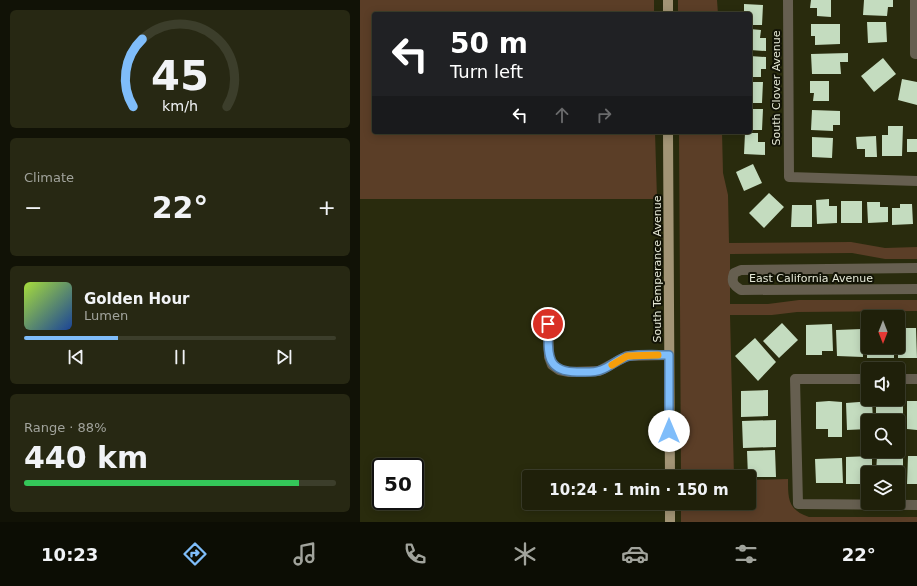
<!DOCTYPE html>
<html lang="en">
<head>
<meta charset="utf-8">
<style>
  :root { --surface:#1f200a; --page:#272813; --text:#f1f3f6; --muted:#a1a39c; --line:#3c3e2b; --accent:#7fbdfa }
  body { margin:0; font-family:"DejaVu Sans",sans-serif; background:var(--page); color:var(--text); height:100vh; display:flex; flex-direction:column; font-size:15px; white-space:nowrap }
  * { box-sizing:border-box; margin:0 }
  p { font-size:13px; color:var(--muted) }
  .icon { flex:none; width:22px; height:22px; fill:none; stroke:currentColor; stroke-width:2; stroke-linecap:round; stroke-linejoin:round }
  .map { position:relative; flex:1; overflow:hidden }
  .drawer { display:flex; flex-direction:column; gap:10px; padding:10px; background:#111206; width:360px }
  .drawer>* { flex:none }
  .banner { position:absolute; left:12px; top:12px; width:380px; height:122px; border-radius:4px; box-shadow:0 2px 10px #0003,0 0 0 1px var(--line); background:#202124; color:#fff; overflow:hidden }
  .needle { width:26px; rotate:180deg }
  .controls { position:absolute; left:501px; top:310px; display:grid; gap:8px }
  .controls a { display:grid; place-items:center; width:44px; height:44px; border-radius:4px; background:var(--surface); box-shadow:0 2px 10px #0003,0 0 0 1px var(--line); font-size:20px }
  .speed { position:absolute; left:12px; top:458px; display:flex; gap:8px; font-size:20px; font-weight:700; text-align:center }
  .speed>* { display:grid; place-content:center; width:52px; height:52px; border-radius:50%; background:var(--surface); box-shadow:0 2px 10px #0003,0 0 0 1px var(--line); line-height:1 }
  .speed .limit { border:2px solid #111; border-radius:6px; background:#fff; color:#111 }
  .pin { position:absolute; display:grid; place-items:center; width:34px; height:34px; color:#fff; margin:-17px; border:2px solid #fff; border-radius:50%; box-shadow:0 1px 4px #0007 }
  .me { position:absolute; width:44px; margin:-22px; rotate:0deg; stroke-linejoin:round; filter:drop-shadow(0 0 3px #0008) }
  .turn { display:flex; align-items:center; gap:14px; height:84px; padding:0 12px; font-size:18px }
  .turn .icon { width:52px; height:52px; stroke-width:2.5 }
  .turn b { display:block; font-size:28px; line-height:34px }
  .lanes { display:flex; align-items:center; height:38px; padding:0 12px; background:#0003; justify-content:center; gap:20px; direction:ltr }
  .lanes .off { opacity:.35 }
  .big { font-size:30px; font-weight:700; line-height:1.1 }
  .drawer .widget { flex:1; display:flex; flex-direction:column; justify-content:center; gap:6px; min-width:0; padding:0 14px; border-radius:6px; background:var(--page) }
  .drawer .dial { align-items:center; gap:0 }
  .dial svg { height:104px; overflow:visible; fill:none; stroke:var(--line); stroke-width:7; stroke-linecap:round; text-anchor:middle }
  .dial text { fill:var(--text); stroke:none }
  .song { display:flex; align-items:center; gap:12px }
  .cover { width:48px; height:48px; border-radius:6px; background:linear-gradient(135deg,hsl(80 70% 55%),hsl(220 70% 35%)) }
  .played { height:4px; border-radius:2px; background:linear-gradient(90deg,var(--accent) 30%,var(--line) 30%) }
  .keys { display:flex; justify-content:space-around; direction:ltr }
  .heat { display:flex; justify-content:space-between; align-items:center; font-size:22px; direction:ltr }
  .charge { height:6px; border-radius:3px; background:linear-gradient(90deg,#34c759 88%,var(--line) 0) }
  .trip { position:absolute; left:162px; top:470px; width:234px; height:40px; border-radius:4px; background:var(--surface); box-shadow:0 2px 10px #0003,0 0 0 1px var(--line); font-weight:700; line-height:40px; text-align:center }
  .tab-bar { display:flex; height:64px; justify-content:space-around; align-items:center; background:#0c0d04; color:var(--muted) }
  .tab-bar .icon { width:28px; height:28px }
  .tab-bar .current { color:var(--accent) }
  .tab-bar b { font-size:18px; color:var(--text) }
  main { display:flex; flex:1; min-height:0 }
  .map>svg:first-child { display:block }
  .green { fill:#5b3e27 }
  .building { fill:#c4dcbf }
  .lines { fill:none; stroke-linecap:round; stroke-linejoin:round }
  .minor { stroke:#665f50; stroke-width:10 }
  .major { stroke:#a29475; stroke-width:10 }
  .route-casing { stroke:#537ba2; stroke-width:10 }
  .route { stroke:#7fbdfa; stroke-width:7 }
  .slow { stroke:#f59e0b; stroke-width:7 }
  .labels { text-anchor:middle; stroke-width:4; stroke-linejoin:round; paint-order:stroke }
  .street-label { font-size:11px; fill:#e6e9d7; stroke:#121306 }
</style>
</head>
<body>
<main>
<section class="drawer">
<div class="widget dial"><svg viewBox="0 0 100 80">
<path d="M14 69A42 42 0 1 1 86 69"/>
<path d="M14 69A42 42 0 0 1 21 17" stroke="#7fbdfa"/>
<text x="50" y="56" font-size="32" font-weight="700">45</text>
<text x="50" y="72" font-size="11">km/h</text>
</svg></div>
<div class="widget"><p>Climate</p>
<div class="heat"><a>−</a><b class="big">22°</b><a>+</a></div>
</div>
<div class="widget">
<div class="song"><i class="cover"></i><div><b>Golden Hour</b><p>Lumen</p></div></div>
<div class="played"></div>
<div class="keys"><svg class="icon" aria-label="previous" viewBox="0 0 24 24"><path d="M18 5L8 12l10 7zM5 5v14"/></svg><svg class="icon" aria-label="pause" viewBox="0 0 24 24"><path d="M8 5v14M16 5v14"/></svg><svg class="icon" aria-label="next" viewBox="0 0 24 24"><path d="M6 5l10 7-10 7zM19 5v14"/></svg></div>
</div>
<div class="widget"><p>Range · 88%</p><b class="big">440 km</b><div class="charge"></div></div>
</section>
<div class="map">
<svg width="557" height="522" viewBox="0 0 557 522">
  <rect width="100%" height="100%" fill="#292b0d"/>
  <path class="green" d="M0,0H294V14H14V132H295L297,199H0Z
    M318,0H357L358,14H318Z
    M319,132H362L363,173L368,195L369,243L491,242L525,248L557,247V259H525L492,253L370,254V304H408L439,300H557V311L437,312L412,315H370L374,477H321Z
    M428,479C428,499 428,510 449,517H557V522H321V503H389V480Z"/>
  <path class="building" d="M451,0H471V17L457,16V8H450Z
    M504,0H533V7H528L527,16L503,15Z
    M384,4L403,5L402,25H390V14H384Z
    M507,22H526L527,42L508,43Z
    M451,24H480V44L455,45V36H451Z
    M390,29L401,30L400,38H406V51L390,50Z
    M488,53V62H480L481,74H452L451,54Z
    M390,56L406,57V69H401V77H390Z
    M523,58L536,74L514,92L501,76Z
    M542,79L557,82V105L538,100Z
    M450,81H469V101H453L454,93H450Z
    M390,82H403L402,103H390Z
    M390,109H403L402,130H390Z
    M452,110L480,111V125H473V131L451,130Z
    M528,126H543L542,156H522V135H528Z
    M385,133H398V142H405V155L384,154Z
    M516,136L517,157H505V149H497L496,137Z
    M452,137L473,138L472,158L452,157Z
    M547,139H557V152H547Z
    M393,164L402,183L384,191L376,172Z
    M409,193L424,207L404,228L389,213Z
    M469,199V206H477V223L457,224L456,200Z
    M481,201H502V223H481Z
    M507,202H520V207H528V222L508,223Z
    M540,204H552L553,224L532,225V208H540Z
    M432,205H452V227H431Z
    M422,323L438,340L419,358L403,341Z
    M472,324L473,351H462V355H446V325Z
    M506,326H508V346H507Z
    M538,328H556L557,358H538Z
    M502,329L503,357L477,356L476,330Z
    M395,338L416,362L398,381L375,356Z
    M507,347H534V358H507Z
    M408,390V416L381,417V391Z
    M469,401L482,402V437H468V429H456V402Z
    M512,401L513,421H508V429L487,430L486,403Z
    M516,401H543V425H538V421H516Z
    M547,401H557V430L547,429Z
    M416,420V447L383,448L382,421Z
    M415,450L416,477H388L387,451Z
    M512,456V473H508V484H486V457Z
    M517,456H543V484H538V473H516Z
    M548,456H557V484H547Z
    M482,458L483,483H456L455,459Z"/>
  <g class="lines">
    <path class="minor" d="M428,0L429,177L557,181
      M555,0V54H557
      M557,268L381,270L374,273C371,282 373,285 381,290L557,289
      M188,324L189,357L192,365L199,370L209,372L239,371L267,356L309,355
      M508,379H435L438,504L557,505
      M538,379H557"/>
    <path class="major" d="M308,0V14
      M308,132L310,477
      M310,503V522"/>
  </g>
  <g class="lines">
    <g class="route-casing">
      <path id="route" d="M188,324C189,350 183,372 217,372C225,372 234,373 241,370C251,367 258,358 269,356C282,354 296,355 309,355V431"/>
    </g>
    <use href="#route" class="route"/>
    <path class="slow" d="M252,365L267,356L298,355"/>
  </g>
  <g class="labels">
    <g class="street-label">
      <text transform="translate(416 88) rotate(-90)" y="4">South Clover Avenue</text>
      <text transform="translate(297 269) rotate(-90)" y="4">South Temperance Avenue</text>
      <text x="451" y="282">East California Avenue</text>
    </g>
  </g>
</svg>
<div class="controls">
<a><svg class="needle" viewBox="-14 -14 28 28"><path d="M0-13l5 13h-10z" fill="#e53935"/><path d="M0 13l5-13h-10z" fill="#a1a39c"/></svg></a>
<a><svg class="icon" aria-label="sound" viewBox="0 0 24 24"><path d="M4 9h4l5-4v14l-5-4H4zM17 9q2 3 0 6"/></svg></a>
<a><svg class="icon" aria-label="search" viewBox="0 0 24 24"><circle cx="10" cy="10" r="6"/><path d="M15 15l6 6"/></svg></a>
<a><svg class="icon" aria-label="layers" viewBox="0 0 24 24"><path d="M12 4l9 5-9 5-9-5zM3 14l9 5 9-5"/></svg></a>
</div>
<div class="speed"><div class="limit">50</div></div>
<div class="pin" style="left:188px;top:324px;background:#d93025"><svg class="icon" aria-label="arrive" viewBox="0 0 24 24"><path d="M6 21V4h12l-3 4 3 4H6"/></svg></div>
<svg class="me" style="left:309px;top:431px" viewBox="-20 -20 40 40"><circle r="19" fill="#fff"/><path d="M0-13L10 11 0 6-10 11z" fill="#7fbdfa"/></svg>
<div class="trip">10:24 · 1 min · 150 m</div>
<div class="banner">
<div class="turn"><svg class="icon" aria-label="left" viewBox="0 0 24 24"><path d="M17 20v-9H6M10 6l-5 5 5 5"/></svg><div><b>50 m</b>Turn left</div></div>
<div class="lanes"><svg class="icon" aria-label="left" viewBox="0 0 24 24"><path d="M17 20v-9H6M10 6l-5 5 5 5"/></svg><svg class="icon off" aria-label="ahead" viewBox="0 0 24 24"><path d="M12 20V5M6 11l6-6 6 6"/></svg><svg class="icon off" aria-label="right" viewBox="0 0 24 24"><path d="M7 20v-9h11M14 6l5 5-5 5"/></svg></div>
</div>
</div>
</main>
<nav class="tab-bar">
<b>10:23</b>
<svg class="icon current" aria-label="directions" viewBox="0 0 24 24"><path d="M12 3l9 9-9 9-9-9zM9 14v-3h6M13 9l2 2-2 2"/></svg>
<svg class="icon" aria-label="music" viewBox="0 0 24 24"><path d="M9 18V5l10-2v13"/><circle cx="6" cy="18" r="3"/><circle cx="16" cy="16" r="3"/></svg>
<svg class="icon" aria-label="phone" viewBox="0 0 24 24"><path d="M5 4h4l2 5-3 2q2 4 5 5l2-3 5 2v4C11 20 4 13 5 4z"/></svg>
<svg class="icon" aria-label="climate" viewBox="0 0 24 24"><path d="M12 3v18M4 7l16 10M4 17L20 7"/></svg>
<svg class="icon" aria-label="car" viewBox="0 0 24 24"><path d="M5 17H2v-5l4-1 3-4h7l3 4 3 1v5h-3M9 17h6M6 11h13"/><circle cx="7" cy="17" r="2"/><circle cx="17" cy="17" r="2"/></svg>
<svg class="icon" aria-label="filters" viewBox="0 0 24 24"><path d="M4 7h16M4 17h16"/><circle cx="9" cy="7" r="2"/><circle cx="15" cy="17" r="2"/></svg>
<b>22°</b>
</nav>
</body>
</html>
